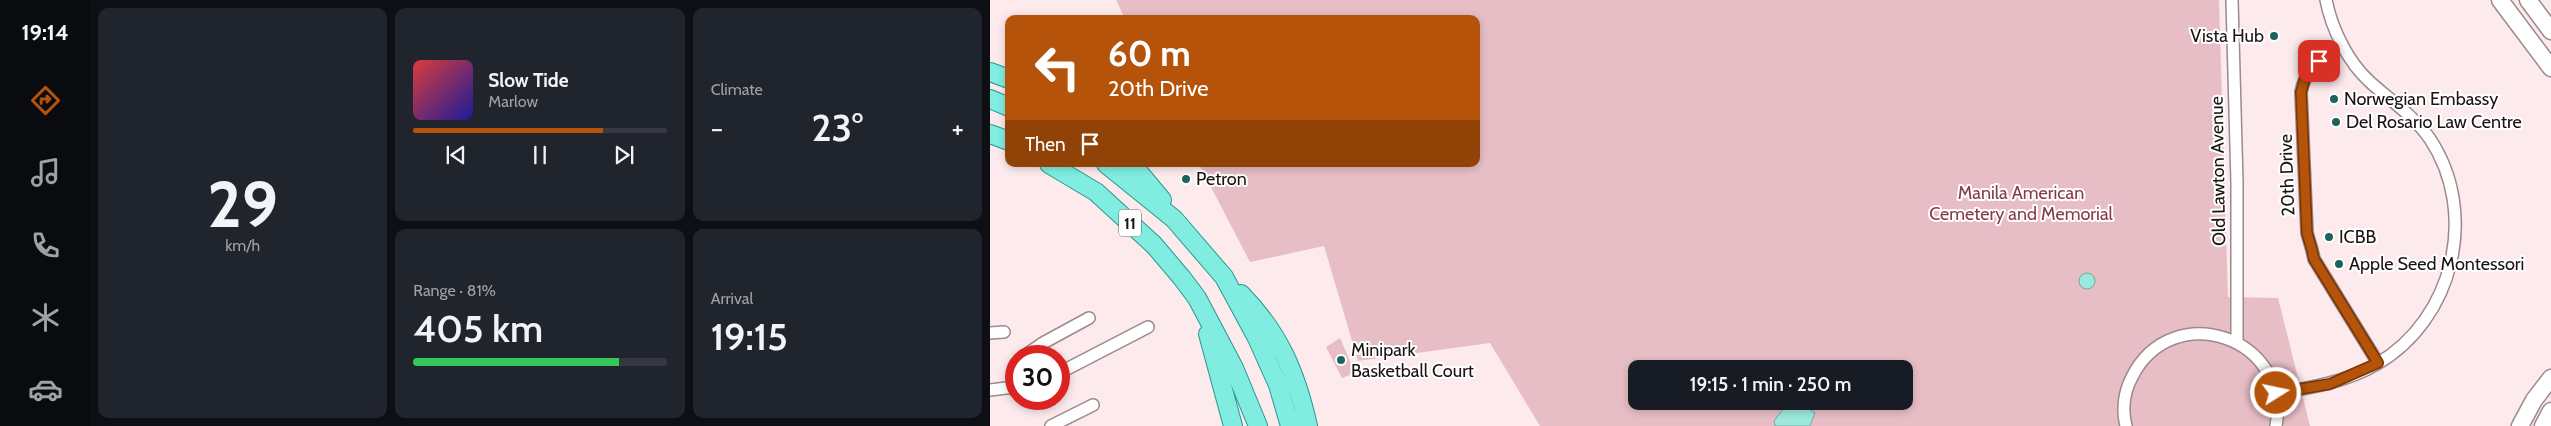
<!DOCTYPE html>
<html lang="en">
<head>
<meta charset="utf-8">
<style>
  :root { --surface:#171b24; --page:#20242c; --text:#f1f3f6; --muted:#9ea1a6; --line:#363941; --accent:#b45309 }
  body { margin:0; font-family:Cabin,sans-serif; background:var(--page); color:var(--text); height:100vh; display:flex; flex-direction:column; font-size:19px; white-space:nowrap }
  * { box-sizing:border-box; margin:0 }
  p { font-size:16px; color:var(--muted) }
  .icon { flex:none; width:28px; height:28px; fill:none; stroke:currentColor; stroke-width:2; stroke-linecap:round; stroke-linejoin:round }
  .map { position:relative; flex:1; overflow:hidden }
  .details { display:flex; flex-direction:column; gap:8px; padding:8px; background:#0d0f14; width:900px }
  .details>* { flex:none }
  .guide { position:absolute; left:15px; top:15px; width:475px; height:152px; border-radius:10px; box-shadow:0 2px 8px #0003; background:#b45309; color:#fff; overflow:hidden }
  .speed { position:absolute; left:15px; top:345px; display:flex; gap:10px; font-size:25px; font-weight:700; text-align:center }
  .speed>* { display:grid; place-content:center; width:65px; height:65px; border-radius:50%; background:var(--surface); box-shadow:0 2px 8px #0003; line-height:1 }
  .speed .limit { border:8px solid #d22; background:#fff; color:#111 }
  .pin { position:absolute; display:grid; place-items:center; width:42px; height:42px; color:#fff; margin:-21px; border-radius:10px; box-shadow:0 2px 8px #0006 }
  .me { position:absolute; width:55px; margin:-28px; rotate:80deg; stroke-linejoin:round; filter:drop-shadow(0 0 4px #0008) }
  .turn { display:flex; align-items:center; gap:18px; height:105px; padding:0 20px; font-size:22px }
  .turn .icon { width:65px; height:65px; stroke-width:2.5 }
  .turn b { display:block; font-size:35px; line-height:42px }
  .then { display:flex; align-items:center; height:48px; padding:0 20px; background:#0003; gap:10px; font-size:19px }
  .big { font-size:38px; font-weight:600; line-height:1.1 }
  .details .card { flex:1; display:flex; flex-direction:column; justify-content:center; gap:8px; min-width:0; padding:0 18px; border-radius:10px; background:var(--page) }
  .details .dial { align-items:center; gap:0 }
  .dial b { font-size:65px; line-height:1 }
  .song { display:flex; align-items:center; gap:15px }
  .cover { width:60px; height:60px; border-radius:8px; background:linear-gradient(135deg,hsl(0 70% 55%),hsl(240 70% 35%)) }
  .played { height:5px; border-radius:2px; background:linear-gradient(90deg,var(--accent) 75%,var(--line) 75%) }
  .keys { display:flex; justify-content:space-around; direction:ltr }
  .heat { display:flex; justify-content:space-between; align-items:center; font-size:28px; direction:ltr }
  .charge { height:8px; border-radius:4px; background:linear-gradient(90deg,#34c759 81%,var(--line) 0) }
  .details .tiles { flex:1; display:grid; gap:8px; grid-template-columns:repeat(3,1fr) }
  .card:first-child { grid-row:span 2 }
  .trip { position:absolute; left:638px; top:360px; width:285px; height:50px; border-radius:10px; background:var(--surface); box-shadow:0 2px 8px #0003; font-weight:600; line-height:50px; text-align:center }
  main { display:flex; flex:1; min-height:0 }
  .menu { display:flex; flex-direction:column; width:90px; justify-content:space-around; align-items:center; background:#090b0e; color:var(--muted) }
  .menu .icon { width:35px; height:35px }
  .menu .active { color:var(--accent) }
  .menu b { font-size:22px; color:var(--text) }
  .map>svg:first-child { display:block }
  .green { fill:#e7bec5; fill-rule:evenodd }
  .water { fill:#9de8dc; stroke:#76a8a0 }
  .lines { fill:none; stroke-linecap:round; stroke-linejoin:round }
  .street-casing { stroke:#9d898c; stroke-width:14 }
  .secondary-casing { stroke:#9d898c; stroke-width:19 }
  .primary-casing { stroke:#26998c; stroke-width:20 }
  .street { stroke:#fff; stroke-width:11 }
  .secondary { stroke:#fff; stroke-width:16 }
  .primary { stroke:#81ede1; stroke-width:18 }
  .route-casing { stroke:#753606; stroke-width:12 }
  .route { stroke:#b45309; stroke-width:9 }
  .poi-dot { fill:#1a645b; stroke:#fff; stroke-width:2 }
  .labels { text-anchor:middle; stroke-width:4; stroke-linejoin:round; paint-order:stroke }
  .shield { fill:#fff; stroke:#5f5a5a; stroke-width:1 }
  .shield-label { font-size:16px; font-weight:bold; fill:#1a1314 }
  .poi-label { font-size:18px; fill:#1a1314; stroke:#fff; text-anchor:start }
  .street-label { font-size:18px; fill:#1a1314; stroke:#fff }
  .park-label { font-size:18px; fill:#863a4c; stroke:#fff }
</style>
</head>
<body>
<main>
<nav class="menu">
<b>19:14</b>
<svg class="icon active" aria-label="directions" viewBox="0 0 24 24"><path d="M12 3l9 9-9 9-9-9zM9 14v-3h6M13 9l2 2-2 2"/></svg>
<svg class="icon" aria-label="music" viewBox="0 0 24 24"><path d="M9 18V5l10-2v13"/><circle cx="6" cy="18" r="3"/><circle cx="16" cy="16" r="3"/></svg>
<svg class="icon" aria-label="phone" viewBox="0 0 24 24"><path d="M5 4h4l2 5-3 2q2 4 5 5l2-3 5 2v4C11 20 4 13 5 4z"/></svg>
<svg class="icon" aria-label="climate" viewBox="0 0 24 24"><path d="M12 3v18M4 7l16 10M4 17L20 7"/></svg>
<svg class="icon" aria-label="car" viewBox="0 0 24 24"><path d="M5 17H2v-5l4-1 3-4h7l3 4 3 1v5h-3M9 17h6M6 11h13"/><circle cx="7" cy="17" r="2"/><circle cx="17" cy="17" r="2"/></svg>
</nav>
<section class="details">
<div class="tiles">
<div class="card dial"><b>29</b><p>km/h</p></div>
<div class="card">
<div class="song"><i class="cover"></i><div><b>Slow Tide</b><p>Marlow</p></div></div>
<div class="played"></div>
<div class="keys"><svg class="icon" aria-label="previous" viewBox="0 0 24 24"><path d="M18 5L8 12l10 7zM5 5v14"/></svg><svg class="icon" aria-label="pause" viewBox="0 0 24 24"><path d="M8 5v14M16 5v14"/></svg><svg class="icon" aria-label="next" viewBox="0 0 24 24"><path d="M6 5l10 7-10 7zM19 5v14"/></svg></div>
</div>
<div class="card"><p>Climate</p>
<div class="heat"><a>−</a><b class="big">23°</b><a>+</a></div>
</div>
<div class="card"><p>Range · 81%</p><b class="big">405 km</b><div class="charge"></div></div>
<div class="card"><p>Arrival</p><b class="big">19:15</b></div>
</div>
</section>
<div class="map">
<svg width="1561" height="426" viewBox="0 0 1561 426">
  <rect width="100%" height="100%" fill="#fceaed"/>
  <path class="green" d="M126,0H1229L1238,297L1288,298L1320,426H550L500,343L368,361L334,246L260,262L209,164H486V19H135ZM646,369H914V401H646Z
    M350,338L365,373L352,378L336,347Z"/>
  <path class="water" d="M1089 281a8 8 0 1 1 16 0a8 8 0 1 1-16 0Z
    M799,401H807L825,413L820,426H785L784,421Z"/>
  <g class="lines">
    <g class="street-casing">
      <path id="street" d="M1242,0L1247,183V342
        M1352,44C1333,58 1315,68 1311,92L1317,233L1322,250L1324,259L1388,363
        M0,333L14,332
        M34,356L53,343L99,318
        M69,373L158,327
        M0,390L24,387L26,377
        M1286,393C1321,388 1356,382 1387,364C1464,319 1489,213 1440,139C1424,116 1401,101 1380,82C1358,62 1342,30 1336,0
        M61,426L103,405
        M1136,426C1132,410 1134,392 1142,377C1182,297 1302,337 1286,426"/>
    </g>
    <g class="secondary-casing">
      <path id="secondary" d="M1510,0L1561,68
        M1538,0L1561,31
        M1530,426L1544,400L1561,378
        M1553,426L1561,411"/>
    </g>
    <g class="primary-casing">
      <path id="primary" d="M0,72L19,79
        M0,99L19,107
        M0,134L19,141
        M59,164L106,192L164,245L192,278L207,298L244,368L268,426
        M116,164L184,219L234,277L267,338L288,385L300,426
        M142,164L172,200
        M251,294C289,333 306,372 318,426
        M218,334L243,426"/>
    </g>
    <use href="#street" class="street"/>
    <use href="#secondary" class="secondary"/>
    <use href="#primary" class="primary"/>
  </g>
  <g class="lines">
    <g class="route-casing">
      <path id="route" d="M1286,393L1340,384L1388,363L1324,259L1322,250L1317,233L1311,92L1316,75L1329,61"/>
    </g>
    <use href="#route" class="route"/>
  </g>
  <g class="poi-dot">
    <circle cx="1284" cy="36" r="5"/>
    <circle cx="1344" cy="99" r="5"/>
    <circle cx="1346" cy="122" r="5"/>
    <circle cx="196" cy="179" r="5"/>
    <circle cx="1339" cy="237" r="5"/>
    <circle cx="1349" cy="264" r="5"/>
    <circle cx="351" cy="360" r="5"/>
  </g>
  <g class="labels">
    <rect class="shield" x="129" y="209.5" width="22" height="27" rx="4"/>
    <g class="shield-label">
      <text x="140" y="229">11</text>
    </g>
    <g class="poi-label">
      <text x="1274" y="42" text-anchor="end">Vista Hub</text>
      <text x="1354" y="105">Norwegian Embassy</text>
      <text x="1356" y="128">Del Rosario Law Centre</text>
      <text x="206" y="185">Petron</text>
      <text x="1349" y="243">ICBB</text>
      <text x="1359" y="270">Apple Seed Montessori</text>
      <text x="361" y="356">Minipark<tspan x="361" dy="21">Basketball Court</tspan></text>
    </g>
    <g class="street-label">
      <text transform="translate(1228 171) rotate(-91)" y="6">Old Lawton Avenue</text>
      <text transform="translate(1297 175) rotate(-92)" y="6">20th Drive</text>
    </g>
    <g class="park-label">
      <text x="1031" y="199">Manila American<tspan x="1031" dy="21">Cemetery and Memorial</tspan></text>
    </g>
  </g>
</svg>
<div class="speed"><div class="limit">30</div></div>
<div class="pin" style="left:1329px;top:61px;background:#d93025"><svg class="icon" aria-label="arrive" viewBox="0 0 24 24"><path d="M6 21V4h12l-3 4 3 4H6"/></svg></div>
<svg class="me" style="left:1286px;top:393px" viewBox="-20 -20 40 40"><circle r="17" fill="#b45309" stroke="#fff" stroke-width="3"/><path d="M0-11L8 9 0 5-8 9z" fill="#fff"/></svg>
<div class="trip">19:15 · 1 min · 250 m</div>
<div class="guide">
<div class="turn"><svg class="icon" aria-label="left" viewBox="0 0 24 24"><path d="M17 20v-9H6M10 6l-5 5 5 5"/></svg><div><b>60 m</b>20th Drive</div></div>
<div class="then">Then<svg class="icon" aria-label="arrive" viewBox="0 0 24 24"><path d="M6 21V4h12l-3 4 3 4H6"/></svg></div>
</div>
</div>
</main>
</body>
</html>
